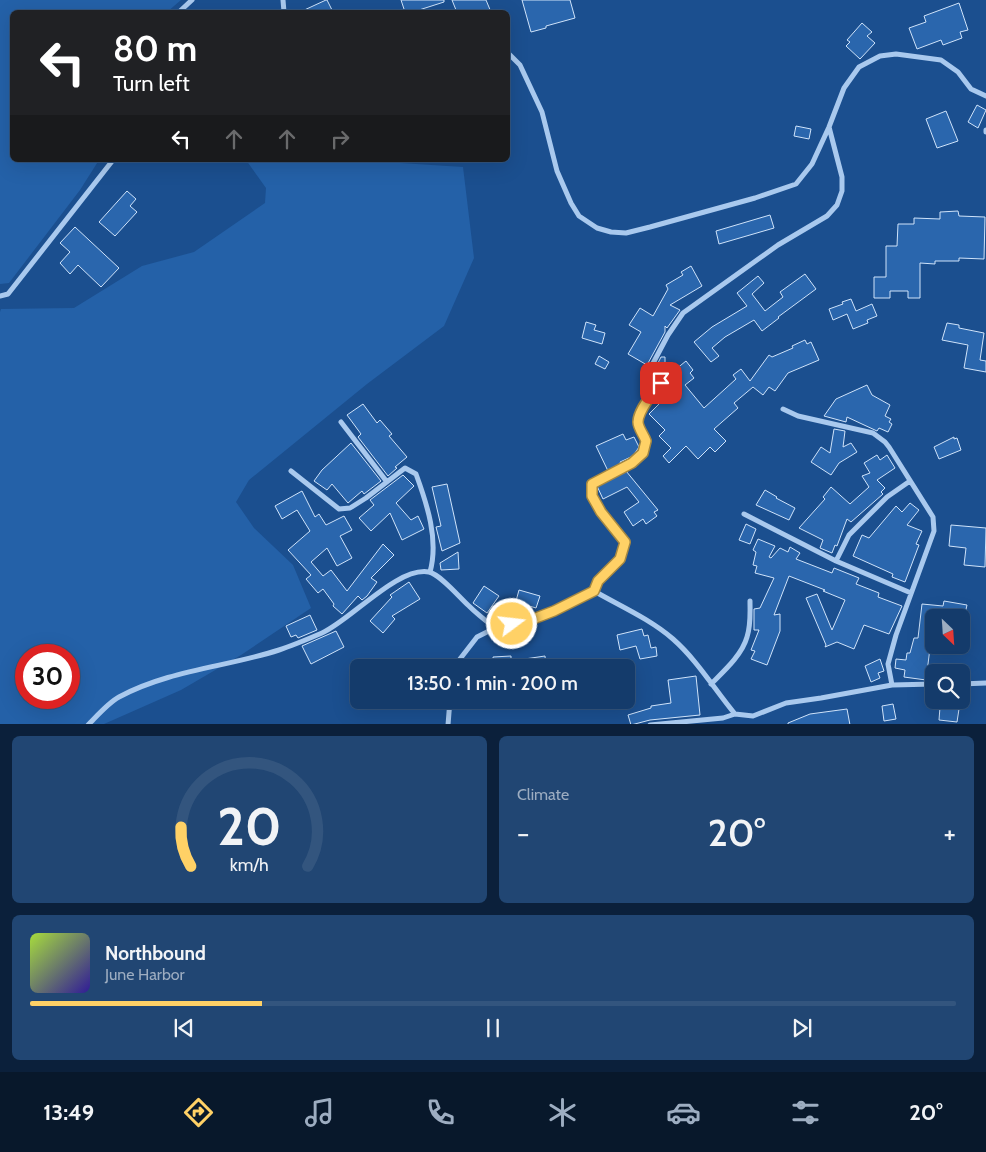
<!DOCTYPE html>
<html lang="en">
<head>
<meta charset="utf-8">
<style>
  :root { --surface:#143b6b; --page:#214673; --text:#f1f3f6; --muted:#9dadc1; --line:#33557e; --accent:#ffd166 }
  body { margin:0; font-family:Cabin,sans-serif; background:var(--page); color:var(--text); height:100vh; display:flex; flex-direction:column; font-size:19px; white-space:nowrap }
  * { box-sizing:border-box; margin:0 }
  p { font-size:16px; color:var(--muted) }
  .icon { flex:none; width:28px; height:28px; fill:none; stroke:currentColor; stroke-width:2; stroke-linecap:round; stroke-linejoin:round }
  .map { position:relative; height:724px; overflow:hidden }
  .drawer { display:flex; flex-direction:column; gap:12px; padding:12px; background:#0b203b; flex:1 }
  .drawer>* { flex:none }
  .banner { position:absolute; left:10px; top:10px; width:500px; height:152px; border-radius:8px; box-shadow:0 5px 20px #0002,0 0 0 1px var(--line); background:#202124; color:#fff; overflow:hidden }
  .needle { width:32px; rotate:155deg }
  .fabs { position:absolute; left:925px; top:609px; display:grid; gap:10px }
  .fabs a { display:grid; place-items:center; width:45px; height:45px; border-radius:8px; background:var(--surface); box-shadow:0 5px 20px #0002,0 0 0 1px var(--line); font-size:25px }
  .speed { position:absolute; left:15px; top:644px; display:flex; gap:10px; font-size:25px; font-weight:700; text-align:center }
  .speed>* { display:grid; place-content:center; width:65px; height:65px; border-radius:50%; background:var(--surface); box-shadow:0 5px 20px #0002,0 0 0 1px var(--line); line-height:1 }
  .speed .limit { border:8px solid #d22; background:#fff; color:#111 }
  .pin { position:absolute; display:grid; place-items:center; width:42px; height:42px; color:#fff; margin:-21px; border-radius:10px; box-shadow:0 2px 8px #0006 }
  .me { position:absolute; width:55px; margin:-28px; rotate:75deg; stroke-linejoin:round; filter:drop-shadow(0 0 4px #0008) }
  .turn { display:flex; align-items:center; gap:18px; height:105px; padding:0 20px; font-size:22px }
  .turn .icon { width:65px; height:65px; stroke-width:2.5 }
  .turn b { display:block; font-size:35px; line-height:42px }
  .lanes { display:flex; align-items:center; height:48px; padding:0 20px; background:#0003; justify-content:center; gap:25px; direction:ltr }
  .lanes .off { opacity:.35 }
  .big { font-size:38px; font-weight:600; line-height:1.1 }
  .drawer .card { flex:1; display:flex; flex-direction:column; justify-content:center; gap:8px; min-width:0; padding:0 18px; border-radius:8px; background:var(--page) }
  .drawer .dial { align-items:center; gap:0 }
  .dial svg { height:130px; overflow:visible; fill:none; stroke:var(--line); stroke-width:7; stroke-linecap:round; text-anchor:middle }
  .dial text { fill:var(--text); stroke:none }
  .song { display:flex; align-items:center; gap:15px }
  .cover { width:60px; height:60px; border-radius:8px; background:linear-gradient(135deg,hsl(80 70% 55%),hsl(250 70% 35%)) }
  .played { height:5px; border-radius:2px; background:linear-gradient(90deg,var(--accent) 25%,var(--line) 25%) }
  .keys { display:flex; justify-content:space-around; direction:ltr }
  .heat { display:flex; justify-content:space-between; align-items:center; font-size:28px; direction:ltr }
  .drawer .tiles { flex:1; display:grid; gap:12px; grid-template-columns:1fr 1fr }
  .card:last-child { grid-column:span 2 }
  .trip { position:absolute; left:350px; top:659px; width:285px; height:50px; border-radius:8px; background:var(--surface); box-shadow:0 5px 20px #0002,0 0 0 1px var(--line); font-weight:600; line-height:50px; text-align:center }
  .tabs { display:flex; height:80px; justify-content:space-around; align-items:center; background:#08182b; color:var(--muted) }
  .tabs .icon { width:35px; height:35px }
  .tabs .active { color:var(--accent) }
  .tabs b { font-size:22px; color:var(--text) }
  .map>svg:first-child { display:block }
  .green { fill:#2461a8; fill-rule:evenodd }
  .building { fill:#2a66ad; stroke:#cfe3fa }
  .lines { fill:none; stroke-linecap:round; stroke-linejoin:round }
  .minor { stroke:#a9c9ee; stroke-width:5 }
  .route-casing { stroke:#a68842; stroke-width:12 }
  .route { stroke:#ffd166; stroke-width:9 }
</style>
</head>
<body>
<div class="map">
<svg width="986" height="725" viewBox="0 0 986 725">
  <rect width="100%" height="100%" fill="#1b4f8f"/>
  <path class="green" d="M0,0H181L167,12H12V160H99L80,190L9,283L0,284Z
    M246,160H353L463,167L474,258L444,326L367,384L249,480L236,502L254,528L293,565L311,608L241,655L181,690L104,724H0V312L1,309L74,308L142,266L194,252L265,203L266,188ZM26,655H69V698H26Z"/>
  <path class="building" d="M327,0L333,12H300L326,0Z
    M401,0H444V2L419,10V12H405Z
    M452,0H486L491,12L456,10Z
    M522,0H570L575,18L546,26V28L531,32Z
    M959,3L968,30L960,32L962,38L943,45L941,40L917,49L909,28L926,22L924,16Z
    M862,23L872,32L867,36L875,43L860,59L846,46L850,42L847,40Z
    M977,105L986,110L978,128L968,122Z
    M946,111L958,141L937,148L926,119Z
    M796,126L811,129L809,139L794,136Z
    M127,191L136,199L130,206L137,212L115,236L99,222Z
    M958,211L959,216L985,217L984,259L959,258V261H935V264L920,263V298H908V291H890V298H874V277H886V246H897L898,224H914V218L940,219V212Z
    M770,215L774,228L719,244L716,231Z
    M75,227L119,268L101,287L78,265L70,274L60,263L70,252L60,243Z
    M691,266L702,286L670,305L680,310L667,328L665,326V332L647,365L628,354L641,332L629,325L640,308L653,316L668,289L666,285L683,275L681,272Z
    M805,274L816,289L778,317L779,318L762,331L754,320L725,337L712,348L719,356L711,362L694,342L712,327L747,306L737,293L758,276L764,283L752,294L765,311L783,297L780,292Z
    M851,299L856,311L872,304L877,316L867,320L868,323L853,329L847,314L833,320L829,309L843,304L842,302Z
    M586,322L596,325L594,330L605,333L602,344L582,338Z
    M947,323L959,325V328L984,333L980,360L986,361V372L964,368L968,345L942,340Z
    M805,340L807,344L811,342L819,360L788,373L775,391L769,387L763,395L753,387L734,403L738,408L714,429L726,441L715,452L710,447L698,459L686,446L669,463L663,456L671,448L659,436L665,430L649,414L659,404L654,399L665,384L655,369L661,357H665V378L686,361L693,370L690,373L694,378L685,385L704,408L736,379L733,375L741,369L750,381L769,355L772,357L793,348L792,346Z
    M599,356L609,362L605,369L595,364Z
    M647,372L655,383L646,394L642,393Z
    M867,385L872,395L890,405L885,416L891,419L889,422L892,424L888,432L879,428L877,431L847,417L846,422L824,416L836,399Z
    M363,404L377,423L380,420L392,434L389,436L407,457L395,467L397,468L388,476L358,437L361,434L347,415Z
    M834,429L845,431L843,447L851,443L857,452L839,463L831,475L811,462L821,447L830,453Z
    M623,434L626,440L634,437L639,447L633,456L620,462L621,464L608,471L596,446Z
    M954,437V439L957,438L961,450L939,459L934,447Z
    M351,443L381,481L364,494L362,491L348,503L332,484L327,490L314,481L322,470Z
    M877,455L880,460L887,455L895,468L877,480L885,488L881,492L883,494L851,522L847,519L837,546L835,545L832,553L820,548L823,540L799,528L825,499L823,497L831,487L850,504L869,487L862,476L870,473L864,463Z
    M626,471L658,510L654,512L657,516L646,524L643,519L633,526L624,512L639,502L627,487L603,499L597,486Z
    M403,475L414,486L396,503L411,520L418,516L424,529L402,540L390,513L371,531L359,518L374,505L370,500Z
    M447,484L460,543L442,551L436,527L441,526L432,487Z
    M765,490L777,497L776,498L795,508L789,520L756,505Z
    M302,491L315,517L319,514L326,525L344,516L352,530L340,536L352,558L337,566L327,548L311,562L323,576L331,570L347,591L383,544L394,555L371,578L377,582L367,596L362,600L358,596L342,614L333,606L334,604L323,589L318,593L306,579L311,575L288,550L310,531L297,510L282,519L275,506Z
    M910,503L919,510L907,525L922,531L916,544L919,545L905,582L892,577L893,574L853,556L862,535L869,538L896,506L902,512Z
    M746,524L756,529L750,544L739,540Z
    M951,525L986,528L985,567L964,565L966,548L949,546Z
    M758,539L775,546L769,557L771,558L780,548L788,552L790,547L800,553L796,559L832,573L834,568L859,578L856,584L879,593L878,597L902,606L889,634L864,625L854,649L837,642L825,647L826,645L806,598L817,594L832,630L845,600L823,591L825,590L789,576L774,615L780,614V631L767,665L751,659L755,651L751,650L759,630H754V609L760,608L774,578L755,573L757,566L753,565L756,552L753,550Z
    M458,552L459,569L441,570L440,563Z
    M409,582L420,599L392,616L395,619L383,633L370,621L392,597L390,595Z
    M484,586L499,596L487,613L473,603Z
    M519,590L540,596L536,608L526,605L523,615L513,612Z
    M944,601L967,605L964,618H934V638L930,648L926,680L904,677L905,670L895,668L896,659L906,660L907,653H910L914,638H918L922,604L943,606Z
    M310,615L317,630L298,638L296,635L291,637L286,626Z
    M642,629L644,636L648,635L651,648L656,647L657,656L640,659L636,646L620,650L617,635Z
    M336,631L344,647L311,664L302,646Z
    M511,656V661L545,656L546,668H494L493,657Z
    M880,659L884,671L878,673L880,678L871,682L865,666Z
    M696,676L700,715L650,720L631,725L628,715L651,708V706L671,703L668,680Z
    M893,704L896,719L884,721L882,706Z
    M940,707L959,709L957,722L939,720Z
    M847,709L850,725H788V723L810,714Z"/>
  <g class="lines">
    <path class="minor" d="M283,0L284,12
      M179,12L192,0
      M508,53L520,65L542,112L557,171L571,203L579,216L597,228L611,232L626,233L650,227L755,198L796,184L812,164L829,127L844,88L859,67L880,56L896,54L941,60L958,72L971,89L986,96
      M986,130V132
      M0,296L8,294L113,160
      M783,409L798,416L873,433L885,442L889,447L933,517L934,531L896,635L888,664L892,685
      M341,422L387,482
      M291,471L339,509L350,508L366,498L405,468L416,474C427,504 439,540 430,572
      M744,514L836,561L911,593
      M836,561L849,535L887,497L910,481
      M594,591C620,606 650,619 673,639C697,660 715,690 735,714L753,716L786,703L821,698L892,685L934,684
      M453,668L477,637L495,628L528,621L554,611L594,591L598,581L619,559L625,542L601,512L592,496V484L632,463L643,453L646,441C644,435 638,428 638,422C638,411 654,391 661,383L650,369L668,335L683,313L778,245L827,216L837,205L842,191V177L829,127
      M711,684C724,671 742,655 747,637C751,625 750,613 750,601
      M961,684L986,683
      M88,725C97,716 108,703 119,697C169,670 227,667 279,650C294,645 308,639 322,633C351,620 398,566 429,572C441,575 459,597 469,606C477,614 486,621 495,628
      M448,725L450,700
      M650,725L723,718L735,714"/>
  </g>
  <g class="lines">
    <g class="route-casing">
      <path id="route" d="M512,624L528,621L554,611L594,591L598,581L620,559L625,542L601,512L592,496V484L632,463L643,453L646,441C644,435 638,428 638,422C638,411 654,391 661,383"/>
    </g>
    <use href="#route" class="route"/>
  </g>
</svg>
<div class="fabs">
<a><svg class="needle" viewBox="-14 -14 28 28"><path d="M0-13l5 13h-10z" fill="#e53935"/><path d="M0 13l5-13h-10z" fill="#9dadc1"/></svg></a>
<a><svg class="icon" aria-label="search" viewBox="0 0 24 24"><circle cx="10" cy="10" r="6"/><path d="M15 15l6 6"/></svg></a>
</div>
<div class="speed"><div class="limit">30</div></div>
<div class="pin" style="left:661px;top:383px;background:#d93025"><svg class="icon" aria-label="arrive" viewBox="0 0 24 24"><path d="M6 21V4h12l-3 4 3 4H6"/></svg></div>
<svg class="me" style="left:512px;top:624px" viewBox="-20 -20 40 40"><circle r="17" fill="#ffd166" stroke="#fff" stroke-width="3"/><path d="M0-11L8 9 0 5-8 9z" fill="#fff"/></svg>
<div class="trip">13:50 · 1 min · 200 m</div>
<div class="banner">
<div class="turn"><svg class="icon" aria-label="left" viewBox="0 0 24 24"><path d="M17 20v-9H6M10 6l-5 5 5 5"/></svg><div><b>80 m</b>Turn left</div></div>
<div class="lanes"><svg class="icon" aria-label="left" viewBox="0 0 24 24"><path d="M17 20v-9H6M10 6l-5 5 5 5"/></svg><svg class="icon off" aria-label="ahead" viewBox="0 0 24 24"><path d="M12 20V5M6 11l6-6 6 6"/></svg><svg class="icon off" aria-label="ahead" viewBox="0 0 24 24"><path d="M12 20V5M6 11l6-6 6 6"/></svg><svg class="icon off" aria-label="right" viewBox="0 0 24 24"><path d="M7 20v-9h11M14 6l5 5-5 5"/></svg></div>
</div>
</div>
<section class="drawer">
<div class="tiles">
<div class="card dial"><svg viewBox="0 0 100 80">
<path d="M14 69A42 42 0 1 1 86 69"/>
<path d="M14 69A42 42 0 0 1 8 45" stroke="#ffd166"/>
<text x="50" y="56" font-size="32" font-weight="700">20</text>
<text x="50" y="72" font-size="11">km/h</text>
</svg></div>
<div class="card"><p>Climate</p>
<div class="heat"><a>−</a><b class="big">20°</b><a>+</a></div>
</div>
<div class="card">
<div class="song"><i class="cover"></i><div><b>Northbound</b><p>June Harbor</p></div></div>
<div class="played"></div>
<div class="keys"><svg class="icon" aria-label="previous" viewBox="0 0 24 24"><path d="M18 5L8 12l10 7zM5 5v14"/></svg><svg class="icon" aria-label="pause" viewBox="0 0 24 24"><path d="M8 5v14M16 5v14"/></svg><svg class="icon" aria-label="next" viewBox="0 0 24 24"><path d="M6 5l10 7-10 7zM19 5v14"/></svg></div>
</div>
</div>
</section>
<nav class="tabs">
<b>13:49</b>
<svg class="icon active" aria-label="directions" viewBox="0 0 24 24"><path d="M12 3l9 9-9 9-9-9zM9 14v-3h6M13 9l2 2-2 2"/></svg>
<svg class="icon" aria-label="music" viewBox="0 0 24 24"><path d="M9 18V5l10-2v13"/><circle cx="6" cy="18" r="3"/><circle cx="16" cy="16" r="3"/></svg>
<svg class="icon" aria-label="phone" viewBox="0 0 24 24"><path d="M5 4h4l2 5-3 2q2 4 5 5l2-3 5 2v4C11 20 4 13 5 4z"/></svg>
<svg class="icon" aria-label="climate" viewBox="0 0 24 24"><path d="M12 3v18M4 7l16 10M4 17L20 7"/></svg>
<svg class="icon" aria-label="car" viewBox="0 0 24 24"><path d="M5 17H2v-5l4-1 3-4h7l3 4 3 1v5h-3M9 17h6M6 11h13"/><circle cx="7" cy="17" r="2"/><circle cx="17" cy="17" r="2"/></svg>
<svg class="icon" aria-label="filters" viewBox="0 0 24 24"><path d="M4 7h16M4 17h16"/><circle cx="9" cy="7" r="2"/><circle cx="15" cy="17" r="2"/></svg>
<b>20°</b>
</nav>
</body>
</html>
